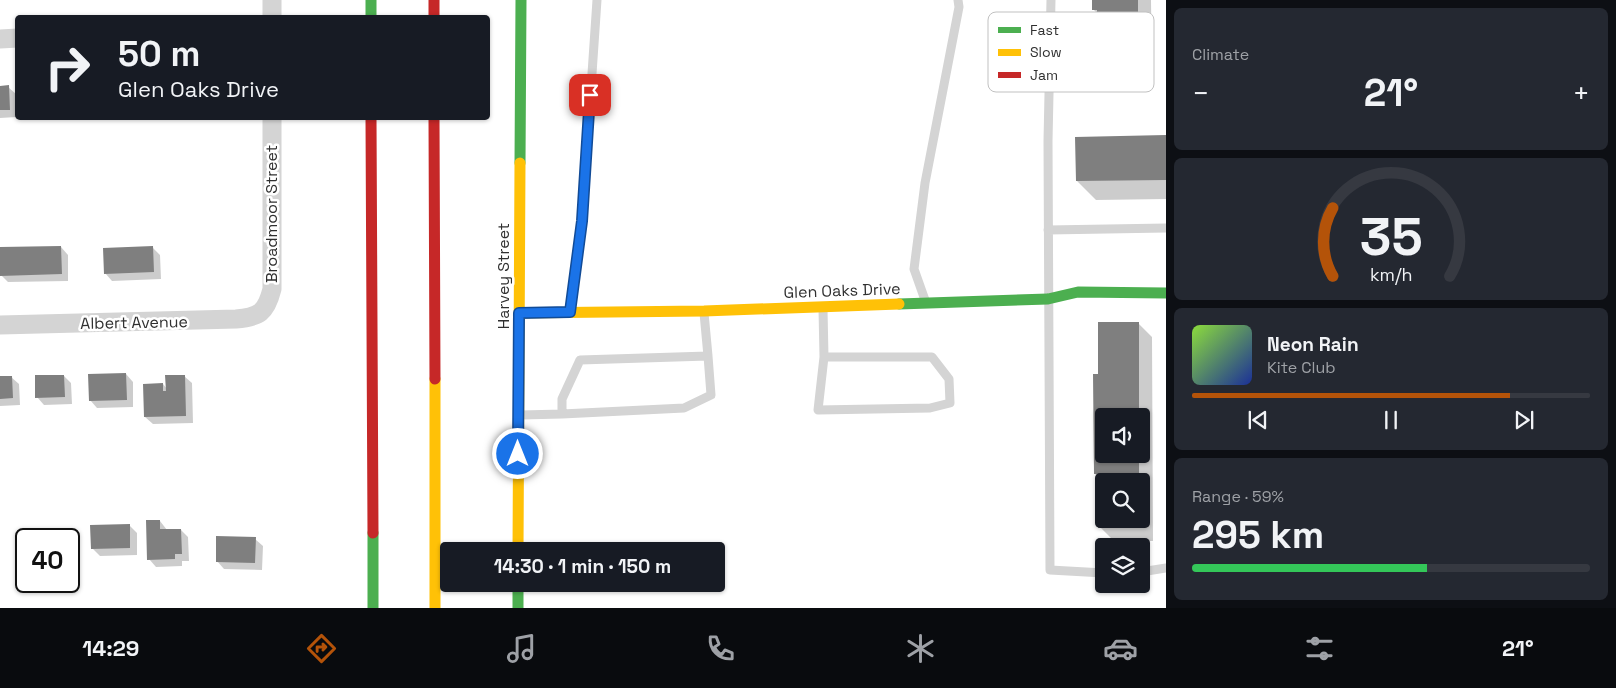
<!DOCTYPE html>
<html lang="en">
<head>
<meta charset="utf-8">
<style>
  :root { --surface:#171b24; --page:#242831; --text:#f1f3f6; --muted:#9ea1a6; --line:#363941; --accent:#b45309 }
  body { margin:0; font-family:"Space Grotesk",sans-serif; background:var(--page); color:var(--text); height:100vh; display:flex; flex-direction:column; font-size:19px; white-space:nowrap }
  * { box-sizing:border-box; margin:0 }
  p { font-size:16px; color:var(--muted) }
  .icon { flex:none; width:28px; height:28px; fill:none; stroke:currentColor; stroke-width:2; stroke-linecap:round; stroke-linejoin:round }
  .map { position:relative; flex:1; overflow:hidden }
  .details { display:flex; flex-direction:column; gap:8px; padding:8px; background:#0d0f14; width:450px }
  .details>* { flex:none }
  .hud { position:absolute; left:15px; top:15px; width:475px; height:105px; border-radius:5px; box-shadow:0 1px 4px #0004; background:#171b24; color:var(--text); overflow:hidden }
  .tools { position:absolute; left:1095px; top:408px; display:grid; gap:10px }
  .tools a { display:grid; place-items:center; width:55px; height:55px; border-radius:5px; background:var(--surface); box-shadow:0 1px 4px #0004; font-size:25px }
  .speed { position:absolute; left:15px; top:528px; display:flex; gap:10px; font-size:25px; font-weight:700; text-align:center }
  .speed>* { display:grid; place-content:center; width:65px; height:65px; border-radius:50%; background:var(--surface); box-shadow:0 1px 4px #0004; line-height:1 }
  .speed .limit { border:2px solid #111; border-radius:8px; background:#fff; color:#111 }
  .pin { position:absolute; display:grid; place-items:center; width:42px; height:42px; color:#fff; margin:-21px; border-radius:10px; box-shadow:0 2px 8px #0006 }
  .me { position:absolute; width:55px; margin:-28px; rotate:0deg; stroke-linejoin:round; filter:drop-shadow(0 0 4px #0008) }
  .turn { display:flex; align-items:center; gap:18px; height:105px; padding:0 20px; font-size:22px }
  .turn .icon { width:65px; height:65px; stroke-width:2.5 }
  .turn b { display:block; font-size:35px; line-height:42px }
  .big { font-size:38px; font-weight:600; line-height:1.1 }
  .details .card { flex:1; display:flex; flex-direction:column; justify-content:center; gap:8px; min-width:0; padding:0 18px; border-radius:8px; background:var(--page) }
  .details .dial { align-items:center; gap:0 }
  .dial svg { height:130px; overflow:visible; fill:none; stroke:var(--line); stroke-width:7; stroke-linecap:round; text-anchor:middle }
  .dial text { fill:var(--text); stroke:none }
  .song { display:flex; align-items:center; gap:15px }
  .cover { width:60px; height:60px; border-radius:8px; background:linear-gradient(135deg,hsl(90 70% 55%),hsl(230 70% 35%)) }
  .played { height:5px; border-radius:2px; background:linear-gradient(90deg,var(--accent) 80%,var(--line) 80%) }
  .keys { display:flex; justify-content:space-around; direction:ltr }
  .heat { display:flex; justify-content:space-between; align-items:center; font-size:28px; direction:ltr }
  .charge { height:8px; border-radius:4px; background:linear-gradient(90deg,#34c759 59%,var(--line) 0) }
  .trip { position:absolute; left:440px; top:542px; width:285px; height:50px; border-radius:5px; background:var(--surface); box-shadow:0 1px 4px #0004; font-weight:600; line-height:50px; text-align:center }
  .dock { display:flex; height:80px; justify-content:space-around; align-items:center; background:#090b0e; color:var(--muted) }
  .dock .icon { width:35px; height:35px }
  .dock .selected { color:var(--accent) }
  .dock b { font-size:22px; color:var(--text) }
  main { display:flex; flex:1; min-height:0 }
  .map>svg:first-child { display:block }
  .shadow { fill:#0003; fill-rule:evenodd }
  .building { fill:#7f7f7f }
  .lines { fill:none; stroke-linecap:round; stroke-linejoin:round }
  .lane { stroke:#d4d4d4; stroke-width:9 }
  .street { stroke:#d4d4d4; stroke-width:19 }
  .fast { stroke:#4caf50; stroke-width:11 }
  .slow { stroke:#ffc107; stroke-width:11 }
  .jam { stroke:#c62828; stroke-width:11 }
  .route-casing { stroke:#114b97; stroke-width:12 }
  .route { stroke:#1a73e8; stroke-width:9 }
  .labels { text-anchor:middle; stroke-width:5; stroke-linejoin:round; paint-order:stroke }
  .street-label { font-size:16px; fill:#303030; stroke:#fff }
  .key { fill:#fff; stroke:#c1c1c1; stroke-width:1 }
  .key-label { font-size:14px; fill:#303030 }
</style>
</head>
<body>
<main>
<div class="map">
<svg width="1166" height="608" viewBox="0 0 1166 608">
  <rect width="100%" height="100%" fill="#fff"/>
  <path class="shadow" d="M1093,0H1151L1152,77H1112L1098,63V14L1093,9Z
    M0,87H8L16,94L17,117L0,118Z
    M1166,137V199L1096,200L1077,181Z
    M61,247L68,255V281L8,282L1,275L0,249Z
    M153,248L160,255L161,279L112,281L105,273Z
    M1138,323L1152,337L1153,541H1114L1100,527V478L1095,474L1099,376ZM1104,416H1141V454H1104ZM1104,481H1141V519H1104Z
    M126,374L133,382V407L97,408L90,400Z
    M64,376L71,383L72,404L44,405L37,397Z
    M184,376L192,383L193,423L153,424L145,417L163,384L167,389Z
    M0,377H11L19,384L20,405L0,406Z
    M160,521L167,530H181L188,537L189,561H182V566L156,567L149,559Z
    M129,525L137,533V555L100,556L92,548Z
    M255,539L263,546L262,570L224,569L217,561Z"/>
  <path class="building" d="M1092,0H1138V63H1097V10H1092Z
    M9,85L10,110H0V86Z
    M1166,135V180L1076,181L1075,137Z
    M61,246L62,274L0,276V247Z
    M153,246L154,272L104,274L103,248Z
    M1098,322H1139V416H1104V454H1139V481H1104V519H1140V528H1098V474H1094L1093,374H1098Z
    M126,373L127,400L89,401L88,374Z
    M35,375H64L65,397L35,398Z
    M165,375H185L186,416L144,417L143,384L163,383V391H166Z
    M0,376H12L13,398L0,399Z
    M146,520H160V529H181L182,554H175V559L147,560Z
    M130,524V548L91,549L90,525Z
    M216,536L256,537L255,563L216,562Z"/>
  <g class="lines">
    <path class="lane" d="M1051,0L1048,141L1050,570L1104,573
      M1048,230L1166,228
      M925,300L914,269L925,183L959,7L958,0
      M570,309L582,221L597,0
      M823,309L824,357H932L949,379L950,403L930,408L818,410L824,357
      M562,414L684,408L711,395L708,356
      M521,415L562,414V399L580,360L708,356L704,313
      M1141,572L1166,568"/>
    <path class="street" d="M272,0V18
      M0,39L18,38
      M0,325L236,319C259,317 266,313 272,289V118"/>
    <path class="fast" d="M371,0V18
      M520,163L521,0
      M899,304L1048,299L1078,292L1166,293
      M373,533V608
      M518,584V608"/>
    <path class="slow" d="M519,313L704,311L899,304
      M435,379V608
      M518,551L520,163"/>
    <path class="jam" d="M434,0V18
      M371,118L373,533
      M434,118L435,379"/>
  </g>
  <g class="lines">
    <g class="route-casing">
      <path id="route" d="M518,454L519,313L570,312L582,221L590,95"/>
    </g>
    <use href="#route" class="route"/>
  </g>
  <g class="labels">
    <g class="street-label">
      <text transform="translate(271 214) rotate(-90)" y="6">Broadmoor Street</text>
      <text transform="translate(503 276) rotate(-90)" y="6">Harvey Street</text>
      <text transform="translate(842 290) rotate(-2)" y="6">Glen Oaks Drive</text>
      <text transform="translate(134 322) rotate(-1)" y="6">Albert Avenue</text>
    </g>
  </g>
  <rect x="988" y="12" width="166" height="80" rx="8" class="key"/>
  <rect x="998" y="27" width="23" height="6" fill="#4caf50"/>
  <rect x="998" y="49" width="23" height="7" fill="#ffc107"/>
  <rect x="998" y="72" width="23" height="6" fill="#c62828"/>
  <g class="key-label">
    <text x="1030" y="35">Fast</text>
    <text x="1030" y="57">Slow</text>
    <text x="1030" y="80">Jam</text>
  </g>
</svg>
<div class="tools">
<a><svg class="icon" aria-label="sound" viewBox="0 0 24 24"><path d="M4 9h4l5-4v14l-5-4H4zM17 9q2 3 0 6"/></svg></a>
<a><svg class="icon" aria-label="search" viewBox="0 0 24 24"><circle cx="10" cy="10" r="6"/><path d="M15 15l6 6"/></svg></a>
<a><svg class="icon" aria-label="layers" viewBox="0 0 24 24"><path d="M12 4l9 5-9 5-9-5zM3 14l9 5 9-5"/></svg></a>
</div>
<div class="speed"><div class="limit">40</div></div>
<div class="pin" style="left:590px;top:95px;background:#d93025"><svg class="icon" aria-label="arrive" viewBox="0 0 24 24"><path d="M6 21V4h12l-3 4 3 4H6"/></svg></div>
<svg class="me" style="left:518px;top:454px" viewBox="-20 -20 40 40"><circle r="17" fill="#1a73e8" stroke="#fff" stroke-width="3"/><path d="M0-11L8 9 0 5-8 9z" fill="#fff"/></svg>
<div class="trip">14:30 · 1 min · 150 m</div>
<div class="hud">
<div class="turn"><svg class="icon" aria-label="right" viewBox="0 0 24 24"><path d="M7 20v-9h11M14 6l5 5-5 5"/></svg><div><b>50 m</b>Glen Oaks Drive</div></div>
</div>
</div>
<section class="details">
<div class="card"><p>Climate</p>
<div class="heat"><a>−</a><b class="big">21°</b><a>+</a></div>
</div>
<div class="card dial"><svg viewBox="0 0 100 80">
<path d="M14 69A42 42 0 1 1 86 69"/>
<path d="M14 69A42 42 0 0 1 14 27" stroke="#b45309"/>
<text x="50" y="56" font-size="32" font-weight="700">35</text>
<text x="50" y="72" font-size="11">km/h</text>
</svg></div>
<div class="card">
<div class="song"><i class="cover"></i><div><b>Neon Rain</b><p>Kite Club</p></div></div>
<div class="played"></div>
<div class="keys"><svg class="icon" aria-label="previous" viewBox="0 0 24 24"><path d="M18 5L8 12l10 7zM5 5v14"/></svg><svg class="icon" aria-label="pause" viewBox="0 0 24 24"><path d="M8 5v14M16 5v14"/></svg><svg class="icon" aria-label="next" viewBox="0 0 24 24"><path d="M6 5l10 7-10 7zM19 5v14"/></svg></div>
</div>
<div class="card"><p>Range · 59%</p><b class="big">295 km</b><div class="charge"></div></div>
</section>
</main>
<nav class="dock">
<b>14:29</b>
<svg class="icon selected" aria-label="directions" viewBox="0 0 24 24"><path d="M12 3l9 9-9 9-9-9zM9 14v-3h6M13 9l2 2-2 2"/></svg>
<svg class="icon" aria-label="music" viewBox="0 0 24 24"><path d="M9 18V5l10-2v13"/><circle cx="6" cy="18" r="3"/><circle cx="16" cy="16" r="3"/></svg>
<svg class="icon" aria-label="phone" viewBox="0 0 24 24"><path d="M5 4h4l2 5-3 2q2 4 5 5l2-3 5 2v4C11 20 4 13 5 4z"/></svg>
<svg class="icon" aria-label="climate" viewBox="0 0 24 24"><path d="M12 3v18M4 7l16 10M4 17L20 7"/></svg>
<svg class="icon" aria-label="car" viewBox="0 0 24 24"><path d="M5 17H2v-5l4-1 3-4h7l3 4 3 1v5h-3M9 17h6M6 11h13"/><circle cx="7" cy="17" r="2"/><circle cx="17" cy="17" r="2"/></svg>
<svg class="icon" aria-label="filters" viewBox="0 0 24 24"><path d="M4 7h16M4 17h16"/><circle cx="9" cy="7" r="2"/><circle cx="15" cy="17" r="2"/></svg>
<b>21°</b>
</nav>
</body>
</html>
